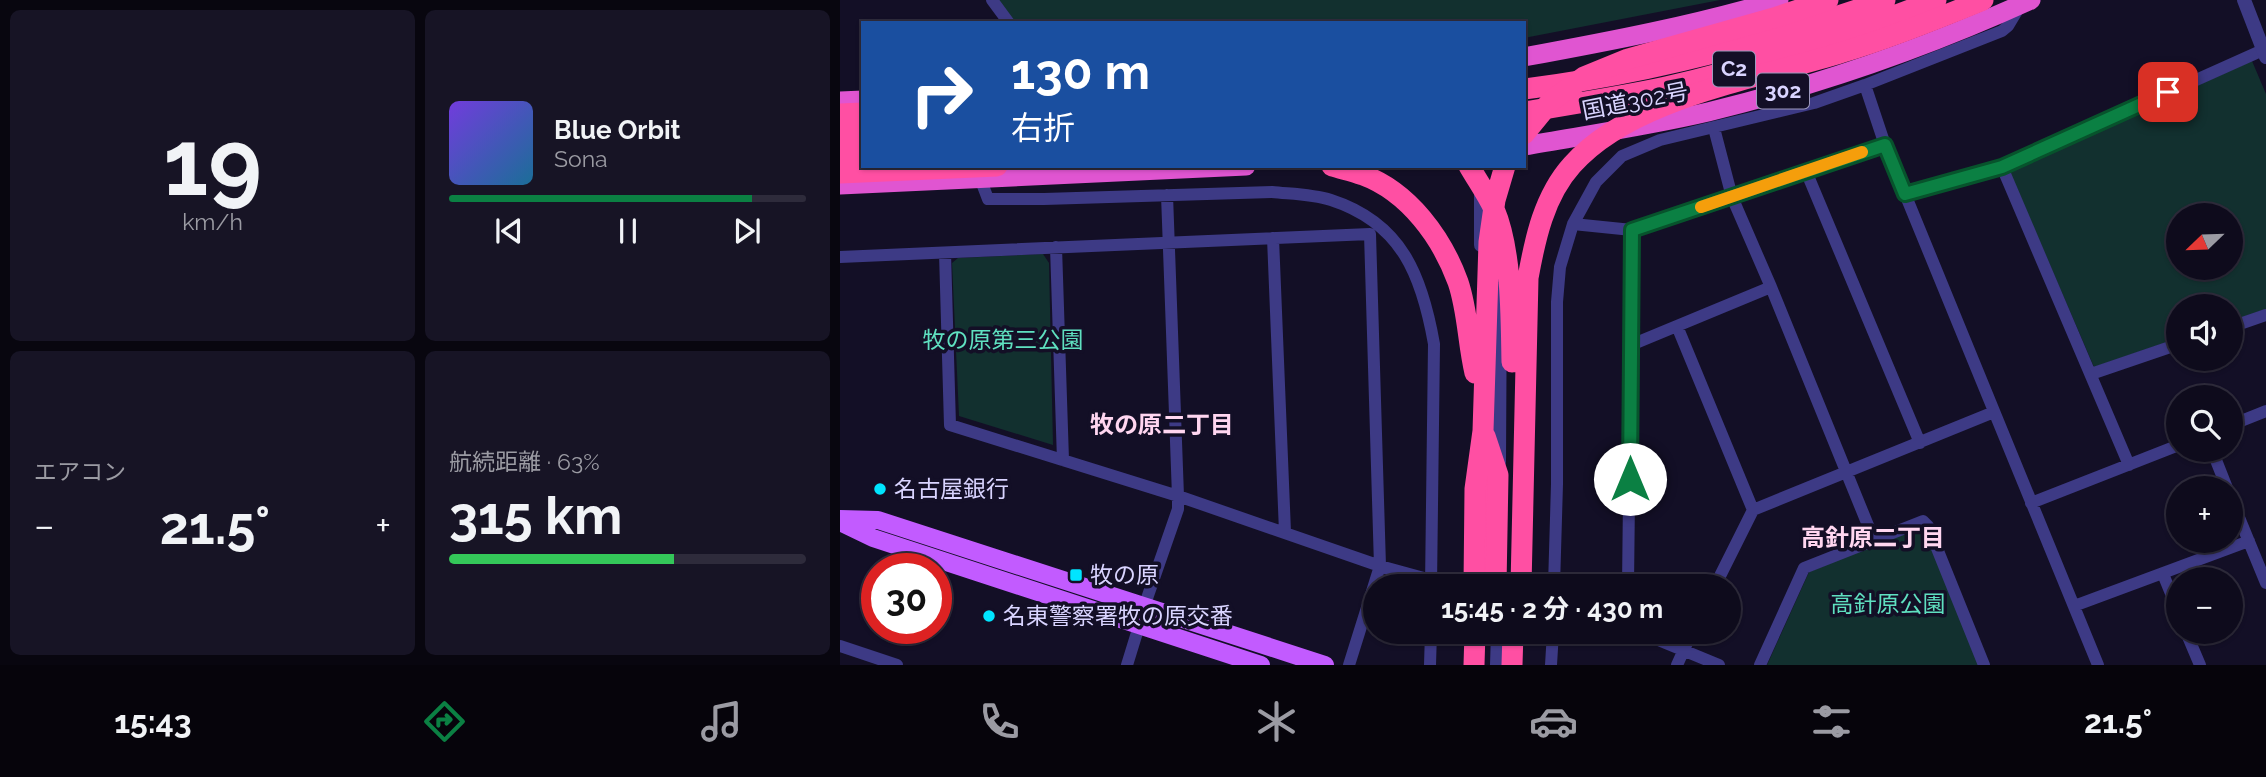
<!DOCTYPE html>
<html lang="ja">
<head>
<meta charset="utf-8">
<style>
  :root { --surface:#0e0b1c; --page:#171425; --text:#f1f3f6; --muted:#9b9ba3; --line:#2e2b3b; --accent:#0b8043 }
  body { margin:0; font-family:Raleway,"Noto Sans JP",sans-serif; background:var(--page); color:var(--text); height:100vh; display:flex; flex-direction:column; font-size:26px; white-space:nowrap }
  * { box-sizing:border-box; margin:0 }
  p { font-size:23px; color:var(--muted) }
  .icon { flex:none; width:38px; height:38px; fill:none; stroke:currentColor; stroke-width:2; stroke-linecap:round; stroke-linejoin:round }
  .map { position:relative; flex:1; overflow:hidden }
  .details { display:flex; flex-direction:column; gap:10px; padding:10px; background:#08060f; width:840px }
  .details>* { flex:none }
  .hud { position:absolute; left:21px; top:21px; width:665px; height:147px; border-radius:0px; box-shadow:0 2px 5px #0004,0 0 0 2px var(--line); background:#1a4fa0; color:#fff; overflow:hidden }
  .needle { width:46px; rotate:247deg }
  .fabs { position:absolute; left:1326px; top:203px; display:grid; gap:14px }
  .fabs a { display:grid; place-items:center; width:77px; height:77px; border-radius:50%; background:var(--surface); box-shadow:0 2px 5px #0004,0 0 0 2px var(--line); font-size:35px }
  .speed { position:absolute; left:21px; top:553px; display:flex; gap:14px; font-size:35px; font-weight:700; text-align:center }
  .speed>* { display:grid; place-content:center; width:91px; height:91px; border-radius:50%; background:var(--surface); box-shadow:0 2px 5px #0004,0 0 0 2px var(--line); line-height:1 }
  .speed .limit { border:10px solid #d22; background:#fff; color:#111 }
  .pin { position:absolute; display:grid; place-items:center; width:60px; height:60px; color:#fff; margin:-30px; border-radius:14px; box-shadow:0 4px 10px #0006 }
  .me { position:absolute; width:77px; margin:-38px; rotate:0deg; stroke-linejoin:round; filter:drop-shadow(0 0 5px #0008) }
  .turn { display:flex; align-items:center; gap:24px; height:147px; padding:0 35px; font-size:32px }
  .turn .icon { width:91px; height:91px; stroke-width:2.5 }
  .turn b { display:block; font-size:49px; line-height:60px }
  .big { font-size:52px; font-weight:700; line-height:1.1 }
  .details .widget { flex:1; display:flex; flex-direction:column; justify-content:center; gap:10px; min-width:0; padding:0 24px; border-radius:10px; background:var(--page) }
  .details .dial { align-items:center; gap:0 }
  .dial b { font-size:91px; line-height:1 }
  .song { display:flex; align-items:center; gap:21px }
  .cover { width:84px; height:84px; border-radius:10px; background:linear-gradient(135deg,hsl(260 70% 55%),hsl(200 70% 35%)) }
  .played { height:7px; border-radius:4px; background:linear-gradient(90deg,var(--accent) 85%,var(--line) 85%) }
  .keys { display:flex; justify-content:space-around; direction:ltr }
  .heat { display:flex; justify-content:space-between; align-items:center; font-size:38px; direction:ltr }
  .charge { height:10px; border-radius:5px; background:linear-gradient(90deg,#34c759 63%,var(--line) 0) }
  .details .tiles { flex:1; display:grid; gap:10px; grid-template-columns:repeat(2,1fr) }
  .trip { position:absolute; left:523px; top:574px; width:378px; height:70px; border-radius:35px; background:var(--surface); box-shadow:0 2px 5px #0004,0 0 0 2px var(--line); font-weight:700; line-height:70px; text-align:center }
  .menu { display:flex; height:112px; justify-content:space-around; align-items:center; background:#06040b; color:var(--muted) }
  .menu .icon { width:49px; height:49px }
  .menu .on { color:var(--accent) }
  .menu b { font-size:32px; color:var(--text) }
  main { display:flex; flex:1; min-height:0 }
  .map>svg:first-child { display:block }
  .green { fill:#12302f; fill-rule:evenodd }
  .lines { fill:none; stroke-linecap:round; stroke-linejoin:round }
  .minor { stroke:#3d3a85; stroke-width:12 }
  .tertiary { stroke:#3d3a85; stroke-width:14 }
  .primary { stroke:#c25bff; stroke-width:18 }
  .trunk { stroke:#e055d1; stroke-width:19 }
  .motorway { stroke:#ff4fa3; stroke-width:21 }
  .motorway-bridge { stroke:#ff4fa3; stroke-width:21 }
  .route-casing { stroke:#07532c; stroke-width:18 }
  .route { stroke:#0b8043; stroke-width:12 }
  .slow { stroke:#f59e0b; stroke-width:12 }
  .poi-dot { fill:#00e5ff; stroke:#130f26; stroke-width:2.5 }
  .labels { text-anchor:middle; stroke-width:7; stroke-linejoin:round; paint-order:stroke }
  .shield { fill:#130f26; stroke:#9e99be; stroke-width:2 }
  .shield-label { font-size:21px; font-weight:bold; fill:#d9d4ff }
  .street-label { font-size:23px; fill:#d9d4ff; stroke:#130f26 }
  .park-label { font-size:23px; fill:#5fe0c0; stroke:#130f26 }
  .poi-label { font-size:23px; fill:#d9d4ff; stroke:#130f26; text-anchor:start }
  .neighbourhood-label { font-size:24px; font-weight:bold; fill:#ffd6f0; stroke:#130f26 }
</style>
</head>
<body>
<main>
<section class="details">
<div class="tiles">
<div class="widget dial"><b>19</b><p>km/h</p></div>
<div class="widget">
<div class="song"><i class="cover"></i><div><b>Blue Orbit</b><p>Sona</p></div></div>
<div class="played"></div>
<div class="keys"><svg class="icon" aria-label="previous" viewBox="0 0 24 24"><path d="M18 5L8 12l10 7zM5 5v14"/></svg><svg class="icon" aria-label="pause" viewBox="0 0 24 24"><path d="M8 5v14M16 5v14"/></svg><svg class="icon" aria-label="next" viewBox="0 0 24 24"><path d="M6 5l10 7-10 7zM19 5v14"/></svg></div>
</div>
<div class="widget"><p>エアコン</p>
<div class="heat"><a>−</a><b class="big">21.5°</b><a>+</a></div>
</div>
<div class="widget"><p>航続距離 · 63%</p><b class="big">315 km</b><div class="charge"></div></div>
</div>
</section>
<div class="map">
<svg width="1426" height="665" viewBox="0 0 1426 665">
  <rect width="100%" height="100%" fill="#130f26"/>
  <path class="green" d="M152,0H880L684,38V23H169Z
    M1412,61L1426,94V309L1391,321V306H1339V338L1254,367L1169,170ZM1339,215H1391V268H1339Z
    M203,254L209,263L213,445L119,416L112,263L118,258Z
    M1078,527L1085,530L1139,665H927L969,572Z"/>
  <g class="lines">
    <path class="minor" d="M152,0L169,23
      M1025,85L1045,145L1258,665
      M874,128L892,197L931,287L1034,540
      M1162,167L1289,465
      M966,171L1080,443
      M140,178L148,199H204L432,192C451,194 472,194 491,200C562,223 582,276 594,344L591,586
      M1065,194L1162,167L1423,50
      M733,224L792,230L1045,145
      M433,238L445,532
      M216,247L223,460
      M105,253L110,425L338,496L540,566L613,586
      M0,257L530,234L540,566L509,665
      M837,326L913,510
      M1391,327L1426,315
      M791,345L931,287
      M1251,374L1339,344
      M1391,425L1426,411
      M1372,450L1387,488
      M1391,498L1426,583
      M1191,503L1339,445
      M1323,574L1339,613
      M714,586L717,484V302L720,267L733,224L756,182L782,156L820,140L974,103L1025,85L1162,31L1168,26L1180,6
      M788,586L792,230
      M875,586L913,510L1154,412
      M1234,606L1409,541
      M304,607L338,509V496L327,195
      M799,632L879,665
      M1346,632L1360,665
      M0,646L57,665
      M287,665L299,626
      M590,665L591,632
      M711,665L713,632
      M837,665L852,632
      M920,665L964,568L1083,521L1088,526L1144,665"/>
    <path class="tertiary" d="M1404,0L1426,57
      M641,189V245
      M659,462L660,280
      M657,665L658,632"/>
    <path class="primary" d="M0,519L38,520L485,665
      M0,522L33,538L421,665"/>
    <path class="trunk" d="M684,57C771,41 855,25 939,0
      M0,101L23,100
      M684,146C746,135 808,126 868,112C979,85 1088,47 1191,0
      M0,185L406,166"/>
    <path class="motorway" d="M684,89C808,74 928,42 1045,0
      M684,112C732,104 780,97 826,87C918,66 1008,34 1096,0
      M0,114L23,113
      M0,133L23,132
      M0,152H23
      M0,173L157,166
      M644,586L645,456
      M634,665L635,632
      M672,665L673,632"/>
    <path class="motorway-bridge" d="M684,134L711,101L744,77L788,59L937,17L988,0
      M492,166C502,169 513,171 523,175C569,192 602,238 618,282C628,311 628,344 635,373
      M629,166C637,180 647,194 654,209C672,251 671,317 672,362
      M645,436L658,475L656,586
      M634,586L635,489L643,431L649,242L655,200L665,166
      M681,586L688,278C695,239 704,196 732,165C792,97 918,79 1003,52C1050,38 1097,19 1143,0"/>
  </g>
  <g class="lines">
    <g class="route-casing">
      <path id="route" d="M790,479L792,230L1045,145L1065,194L1162,167L1328,92"/>
    </g>
    <use href="#route" class="route"/>
    <path class="slow" d="M861,207L1022,152"/>
  </g>
  <g class="poi-dot">
    <circle cx="40" cy="489" r="7"/>
    <rect x="229" y="568" width="14" height="14" rx="3.5"/>
    <circle cx="149" cy="616" r="7"/>
  </g>
  <g class="labels">
    <g class="shield">
      <rect x="873" y="51.5" width="42" height="35" rx="5"/>
      <rect x="917" y="73.5" width="52" height="35" rx="5"/>
    </g>
    <g class="shield-label">
      <text x="894" y="76">C2</text>
      <text x="943" y="98">302</text>
    </g>
    <g class="street-label">
      <text transform="translate(795 101) rotate(-11)" y="8">国道302号</text>
    </g>
    <g class="park-label">
      <text x="163" y="348">牧の原第三公園</text>
      <text x="1048" y="612">高針原公園</text>
    </g>
    <g class="poi-label">
      <text x="54" y="497">名古屋銀行</text>
      <text x="250" y="583">牧の原</text>
      <text x="163" y="624">名東警察署牧の原交番</text>
    </g>
    <g class="neighbourhood-label">
      <text x="322" y="433">牧の原二丁目</text>
      <text x="1033" y="546">高針原二丁目</text>
    </g>
  </g>
</svg>
<div class="fabs">
<a><svg class="needle" viewBox="-14 -14 28 28"><path d="M0-13l5 13h-10z" fill="#e53935"/><path d="M0 13l5-13h-10z" fill="#9b9ba3"/></svg></a>
<a><svg class="icon" aria-label="sound" viewBox="0 0 24 24"><path d="M4 9h4l5-4v14l-5-4H4zM17 9q2 3 0 6"/></svg></a>
<a><svg class="icon" aria-label="search" viewBox="0 0 24 24"><circle cx="10" cy="10" r="6"/><path d="M15 15l6 6"/></svg></a>
<a>+</a>
<a>−</a>
</div>
<div class="speed"><div class="limit">30</div></div>
<div class="pin" style="left:1328px;top:92px;background:#d93025"><svg class="icon" aria-label="arrive" viewBox="0 0 24 24"><path d="M6 21V4h12l-3 4 3 4H6"/></svg></div>
<svg class="me" style="left:790px;top:479px" viewBox="-20 -20 40 40"><circle r="19" fill="#fff"/><path d="M0-13L10 11 0 6-10 11z" fill="#0b8043"/></svg>
<div class="trip">15:45 · 2 分 · 430 m</div>
<div class="hud">
<div class="turn"><svg class="icon" aria-label="right" viewBox="0 0 24 24"><path d="M7 20v-9h11M14 6l5 5-5 5"/></svg><div><b>130 m</b>右折</div></div>
</div>
</div>
</main>
<nav class="menu">
<b>15:43</b>
<svg class="icon on" aria-label="directions" viewBox="0 0 24 24"><path d="M12 3l9 9-9 9-9-9zM9 14v-3h6M13 9l2 2-2 2"/></svg>
<svg class="icon" aria-label="music" viewBox="0 0 24 24"><path d="M9 18V5l10-2v13"/><circle cx="6" cy="18" r="3"/><circle cx="16" cy="16" r="3"/></svg>
<svg class="icon" aria-label="phone" viewBox="0 0 24 24"><path d="M5 4h4l2 5-3 2q2 4 5 5l2-3 5 2v4C11 20 4 13 5 4z"/></svg>
<svg class="icon" aria-label="climate" viewBox="0 0 24 24"><path d="M12 3v18M4 7l16 10M4 17L20 7"/></svg>
<svg class="icon" aria-label="car" viewBox="0 0 24 24"><path d="M5 17H2v-5l4-1 3-4h7l3 4 3 1v5h-3M9 17h6M6 11h13"/><circle cx="7" cy="17" r="2"/><circle cx="17" cy="17" r="2"/></svg>
<svg class="icon" aria-label="filters" viewBox="0 0 24 24"><path d="M4 7h16M4 17h16"/><circle cx="9" cy="7" r="2"/><circle cx="15" cy="17" r="2"/></svg>
<b>21.5°</b>
</nav>
</body>
</html>
